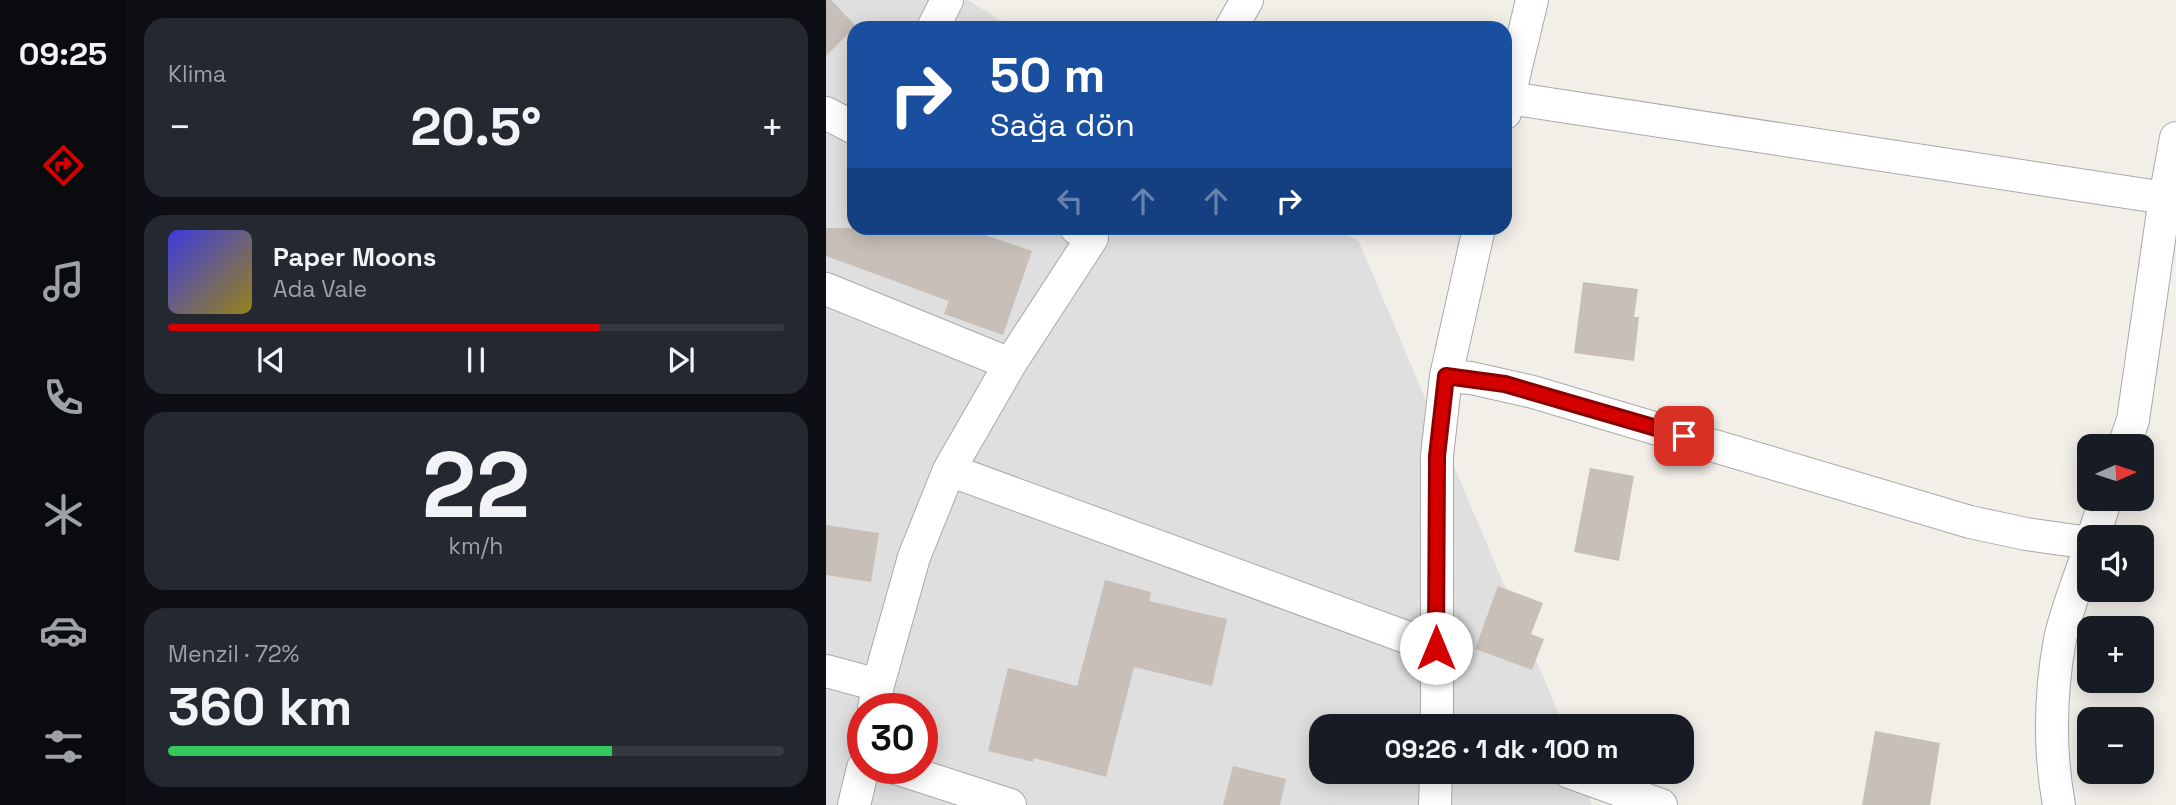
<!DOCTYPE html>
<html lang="tr">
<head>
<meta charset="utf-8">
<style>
  :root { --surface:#171b24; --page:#242831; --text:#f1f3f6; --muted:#9ea1a6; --line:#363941; --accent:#d40000 }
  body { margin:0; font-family:"Space Grotesk",sans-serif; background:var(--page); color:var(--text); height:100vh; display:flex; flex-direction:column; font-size:26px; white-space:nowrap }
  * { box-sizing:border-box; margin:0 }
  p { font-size:23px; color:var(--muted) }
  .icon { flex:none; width:38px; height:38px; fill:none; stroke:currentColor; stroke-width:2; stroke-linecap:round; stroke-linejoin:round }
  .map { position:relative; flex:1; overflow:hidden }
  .details { display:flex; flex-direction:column; gap:18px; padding:18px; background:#0d0f14; width:700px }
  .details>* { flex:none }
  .top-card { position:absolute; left:21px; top:21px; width:665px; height:214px; border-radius:21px; box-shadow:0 4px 18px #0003; background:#1a4fa0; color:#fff; overflow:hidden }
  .needle { width:46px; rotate:87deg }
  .buttons { position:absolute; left:1251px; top:434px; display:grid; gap:14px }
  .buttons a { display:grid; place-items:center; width:77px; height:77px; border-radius:14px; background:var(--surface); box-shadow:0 4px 18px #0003; font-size:35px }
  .speed { position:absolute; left:21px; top:693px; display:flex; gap:14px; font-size:35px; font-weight:700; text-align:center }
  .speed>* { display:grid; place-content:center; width:91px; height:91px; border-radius:50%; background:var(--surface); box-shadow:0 4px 18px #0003; line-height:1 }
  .speed .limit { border:10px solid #d22; background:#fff; color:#111 }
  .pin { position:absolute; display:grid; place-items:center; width:60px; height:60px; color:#fff; margin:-30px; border-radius:14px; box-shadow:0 4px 10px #0006 }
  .me { position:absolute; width:77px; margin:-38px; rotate:0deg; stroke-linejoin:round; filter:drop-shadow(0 0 5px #0008) }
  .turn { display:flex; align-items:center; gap:24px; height:147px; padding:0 28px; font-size:32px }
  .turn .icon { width:91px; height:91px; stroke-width:2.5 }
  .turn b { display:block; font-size:49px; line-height:60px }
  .lanes { display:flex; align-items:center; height:66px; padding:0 28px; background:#0003; justify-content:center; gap:35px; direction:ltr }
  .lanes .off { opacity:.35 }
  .big { font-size:52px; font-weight:600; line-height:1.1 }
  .details .tile { flex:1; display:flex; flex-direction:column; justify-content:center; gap:10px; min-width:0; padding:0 24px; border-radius:21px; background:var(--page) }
  .details .dial { align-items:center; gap:0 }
  .dial b { font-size:91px; line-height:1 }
  .song { display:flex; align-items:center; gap:21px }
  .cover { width:84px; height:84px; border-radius:10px; background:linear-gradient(135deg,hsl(240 70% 55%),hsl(50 70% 35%)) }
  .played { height:7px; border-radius:4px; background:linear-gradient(90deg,var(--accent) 70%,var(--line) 70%) }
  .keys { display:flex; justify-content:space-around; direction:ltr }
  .heat { display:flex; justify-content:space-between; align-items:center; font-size:38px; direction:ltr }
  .charge { height:10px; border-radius:5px; background:linear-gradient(90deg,#34c759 72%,var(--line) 0) }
  .trip { position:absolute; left:483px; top:714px; width:385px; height:70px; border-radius:21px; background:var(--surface); box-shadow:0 4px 18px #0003; font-weight:600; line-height:70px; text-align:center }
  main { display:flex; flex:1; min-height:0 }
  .menu { display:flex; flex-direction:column; width:126px; justify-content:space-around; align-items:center; background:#090b0e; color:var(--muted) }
  .menu .icon { width:49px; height:49px }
  .menu .on { color:var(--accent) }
  .menu b { font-size:32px; color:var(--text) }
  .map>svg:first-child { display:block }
  .residential { fill:#e0dfdf; fill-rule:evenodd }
  .building { fill:#c7bfb8 }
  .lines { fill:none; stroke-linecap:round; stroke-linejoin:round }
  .minor-casing { stroke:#a9a9a9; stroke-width:34 }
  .minor { stroke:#fff; stroke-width:32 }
  .route-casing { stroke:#8a0000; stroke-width:18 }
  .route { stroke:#d40000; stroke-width:12 }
</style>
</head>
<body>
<main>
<nav class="menu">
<b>09:25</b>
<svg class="icon on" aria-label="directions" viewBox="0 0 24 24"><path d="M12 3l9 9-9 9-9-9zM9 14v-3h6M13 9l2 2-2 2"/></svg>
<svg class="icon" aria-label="music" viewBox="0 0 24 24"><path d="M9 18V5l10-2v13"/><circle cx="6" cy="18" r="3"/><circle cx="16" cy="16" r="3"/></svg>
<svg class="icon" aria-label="phone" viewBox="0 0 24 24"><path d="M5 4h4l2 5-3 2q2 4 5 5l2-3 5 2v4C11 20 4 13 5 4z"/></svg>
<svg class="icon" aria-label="climate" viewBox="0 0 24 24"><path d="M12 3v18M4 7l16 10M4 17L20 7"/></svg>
<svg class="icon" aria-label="car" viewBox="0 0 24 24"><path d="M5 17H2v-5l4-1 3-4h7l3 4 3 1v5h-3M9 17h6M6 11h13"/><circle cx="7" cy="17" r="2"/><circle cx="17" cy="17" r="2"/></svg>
<svg class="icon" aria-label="filters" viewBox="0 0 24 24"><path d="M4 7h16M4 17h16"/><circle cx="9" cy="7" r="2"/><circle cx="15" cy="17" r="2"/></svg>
</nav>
<section class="details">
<div class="tile"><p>Klima</p>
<div class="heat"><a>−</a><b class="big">20.5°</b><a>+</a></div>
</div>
<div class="tile">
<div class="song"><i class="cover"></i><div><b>Paper Moons</b><p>Ada Vale</p></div></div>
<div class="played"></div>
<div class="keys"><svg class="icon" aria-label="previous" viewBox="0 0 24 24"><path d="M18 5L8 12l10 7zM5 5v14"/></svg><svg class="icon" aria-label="pause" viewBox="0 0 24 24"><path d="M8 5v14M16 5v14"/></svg><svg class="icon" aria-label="next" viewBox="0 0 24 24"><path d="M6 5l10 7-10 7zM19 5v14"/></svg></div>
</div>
<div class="tile dial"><b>22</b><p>km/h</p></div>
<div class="tile"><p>Menzil · 72%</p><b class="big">360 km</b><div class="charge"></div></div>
</section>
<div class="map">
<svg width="1350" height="805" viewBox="0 0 1350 805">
  <rect width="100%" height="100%" fill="#f2efe9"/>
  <path class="residential" d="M0,0H142L187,28H28V228H510L533,242L738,726H495V772H754L766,805H0ZM37,709H96V768H37Z"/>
  <path class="building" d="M0,0H5L30,26L0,56Z
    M0,228H138L206,251L177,335L118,314L123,301L0,256Z
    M757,282L812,289L808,317H813L808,361L748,353Z
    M764,468L808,476L793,561L748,552Z
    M0,525L53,533L45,582L0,575Z
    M279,580L325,592L323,601L401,619L386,686L308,667L280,777L208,758L207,762L162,751L182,668L251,686Z
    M672,586L717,603L705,634L718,639L706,670L649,649Z
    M1049,731L1114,743L1104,805H1036Z
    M407,766L460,779L454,805H397Z"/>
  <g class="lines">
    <g class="minor-casing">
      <path id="minor" d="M107,28L121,0
        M405,28L421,0
        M683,98L1339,198
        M0,113L28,128
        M679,113L706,0
        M0,289L184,364
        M620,376L645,378L707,392L1144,522L1200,534L1264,543
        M1298,446L1307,420L1339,198L1350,138
        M123,470L610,648
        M1267,537L1280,499
        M0,671L52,685
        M48,709L52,685L88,557L123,470L184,364L266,238L250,228
        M611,726V456L620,376L653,228
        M70,768L184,805
        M743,772L835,805
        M28,805L37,768
        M609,805L610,772
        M1233,805C1223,750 1224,694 1234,639C1241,608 1254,577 1264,547"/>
    </g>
    <use href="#minor" class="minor"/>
  </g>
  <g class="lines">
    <g class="route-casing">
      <path id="route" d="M610,648L611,456L620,376L679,384L858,436"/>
    </g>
    <use href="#route" class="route"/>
  </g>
</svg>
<div class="buttons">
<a><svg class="needle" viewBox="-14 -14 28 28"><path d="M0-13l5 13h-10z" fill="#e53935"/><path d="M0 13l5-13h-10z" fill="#9ea1a6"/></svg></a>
<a><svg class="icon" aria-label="sound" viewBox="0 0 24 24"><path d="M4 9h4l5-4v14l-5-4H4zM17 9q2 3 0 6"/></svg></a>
<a>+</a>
<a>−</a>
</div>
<div class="speed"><div class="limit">30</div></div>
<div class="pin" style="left:858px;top:436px;background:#d93025"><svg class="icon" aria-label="arrive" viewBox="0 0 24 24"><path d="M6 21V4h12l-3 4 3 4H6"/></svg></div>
<svg class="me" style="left:610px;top:648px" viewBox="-20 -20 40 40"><circle r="19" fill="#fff"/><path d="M0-13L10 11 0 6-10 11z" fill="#d40000"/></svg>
<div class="trip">09:26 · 1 dk · 100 m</div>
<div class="top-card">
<div class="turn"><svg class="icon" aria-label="right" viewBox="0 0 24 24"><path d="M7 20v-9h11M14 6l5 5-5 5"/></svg><div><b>50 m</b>Sağa dön</div></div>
<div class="lanes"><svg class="icon off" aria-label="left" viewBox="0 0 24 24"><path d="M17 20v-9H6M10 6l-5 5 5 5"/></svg><svg class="icon off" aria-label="ahead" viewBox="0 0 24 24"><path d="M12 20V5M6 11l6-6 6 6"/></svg><svg class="icon off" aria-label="ahead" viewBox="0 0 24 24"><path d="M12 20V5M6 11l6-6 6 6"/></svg><svg class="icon" aria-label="right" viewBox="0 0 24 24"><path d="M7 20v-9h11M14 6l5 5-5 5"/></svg></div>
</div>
</div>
</main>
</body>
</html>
